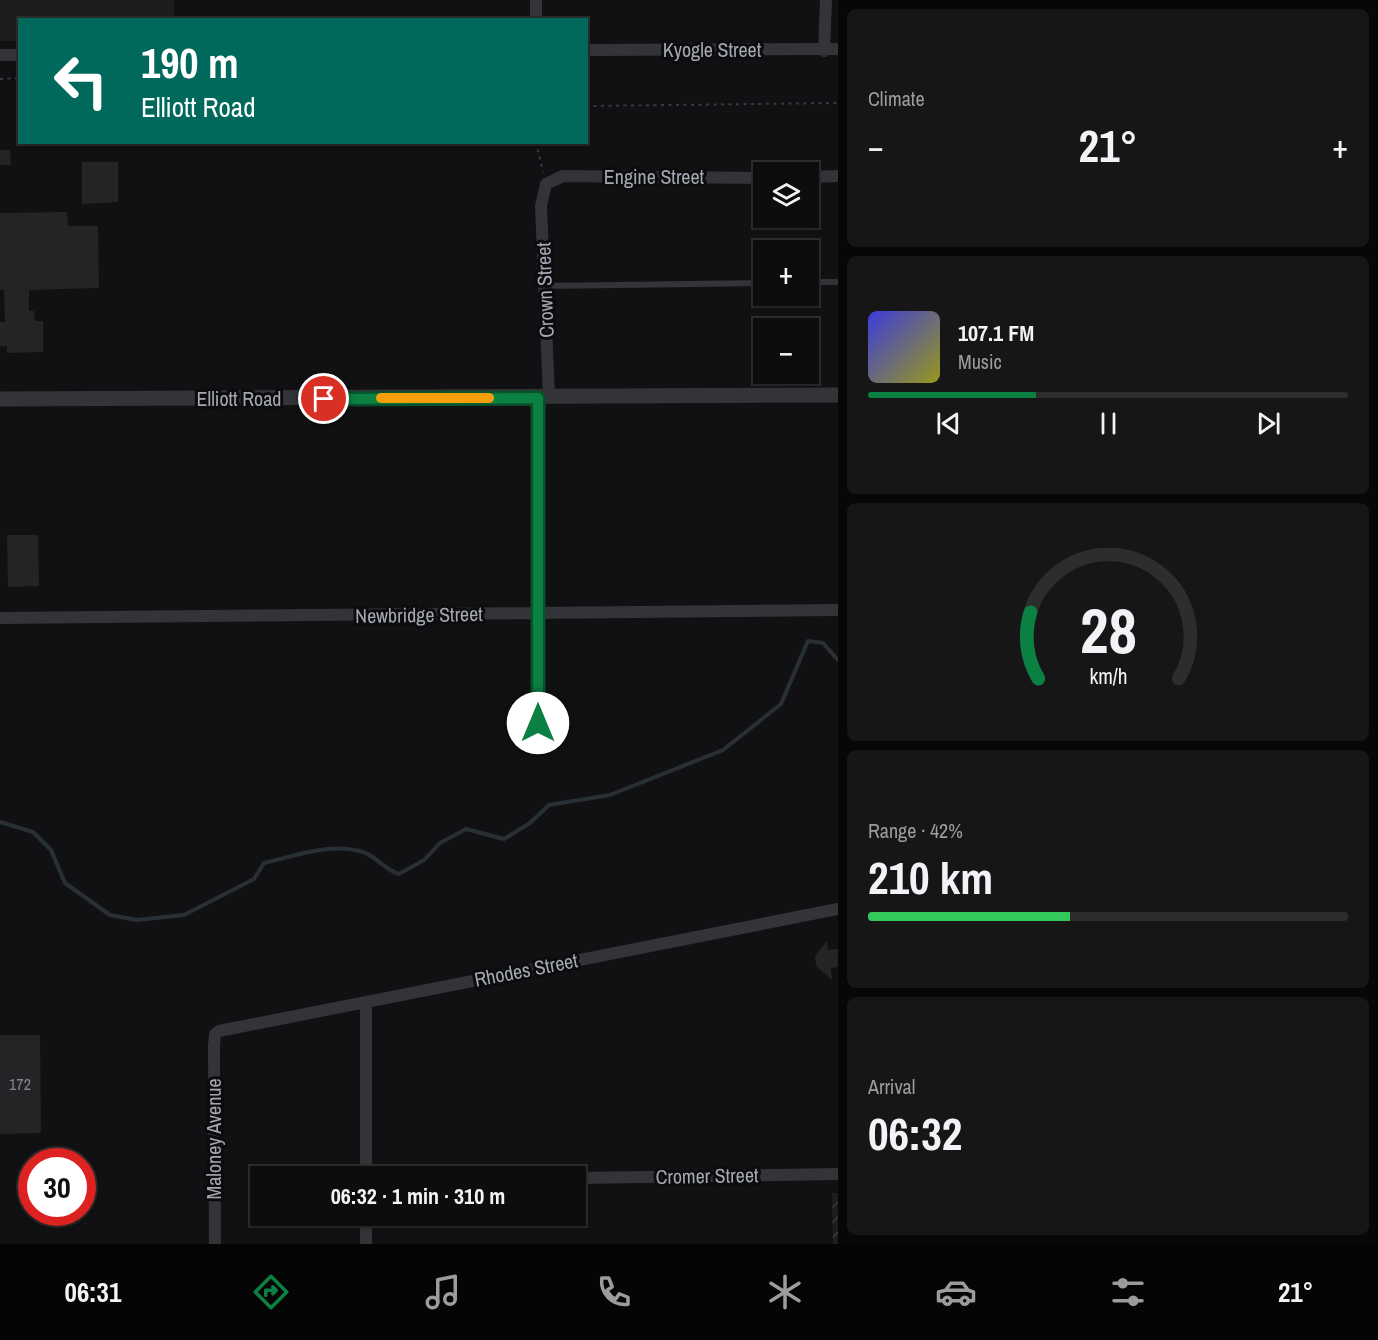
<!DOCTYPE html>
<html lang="en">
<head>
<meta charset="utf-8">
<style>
  :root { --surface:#0d0d0e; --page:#161617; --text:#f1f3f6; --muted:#9a9c9e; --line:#2d2d2e; --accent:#0b8043 }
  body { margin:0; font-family:"Archivo Narrow",sans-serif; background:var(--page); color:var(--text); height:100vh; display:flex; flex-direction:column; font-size:22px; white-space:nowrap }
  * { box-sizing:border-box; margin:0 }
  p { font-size:20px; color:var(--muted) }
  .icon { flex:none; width:33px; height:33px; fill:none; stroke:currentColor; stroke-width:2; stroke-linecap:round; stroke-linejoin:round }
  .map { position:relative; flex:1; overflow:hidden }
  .sheet { display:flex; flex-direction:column; gap:9px; padding:9px; background:#070708; width:540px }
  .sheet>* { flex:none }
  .guide { position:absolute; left:18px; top:18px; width:570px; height:126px; border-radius:0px; box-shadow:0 2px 4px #0004,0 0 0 2px var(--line); background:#00695c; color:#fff; overflow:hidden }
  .fabs { position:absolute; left:753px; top:162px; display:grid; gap:12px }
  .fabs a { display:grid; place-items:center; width:66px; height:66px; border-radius:0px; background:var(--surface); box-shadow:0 2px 4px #0004,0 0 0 2px var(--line); font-size:30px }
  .speed { position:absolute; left:18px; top:1148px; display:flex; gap:12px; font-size:30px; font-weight:700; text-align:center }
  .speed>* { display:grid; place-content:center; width:78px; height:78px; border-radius:50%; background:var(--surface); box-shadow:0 2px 4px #0004,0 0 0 2px var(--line); line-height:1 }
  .speed .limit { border:9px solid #d22; background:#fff; color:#111 }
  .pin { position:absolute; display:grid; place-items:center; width:51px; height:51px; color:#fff; margin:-26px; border:3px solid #fff; border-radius:50%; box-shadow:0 2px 6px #0007 }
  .me { position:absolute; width:66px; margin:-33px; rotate:0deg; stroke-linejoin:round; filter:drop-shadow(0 0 4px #0008) }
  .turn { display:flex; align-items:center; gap:21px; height:126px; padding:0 24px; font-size:27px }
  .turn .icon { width:78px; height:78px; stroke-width:2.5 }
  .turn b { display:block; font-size:42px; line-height:51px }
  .big { font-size:45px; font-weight:700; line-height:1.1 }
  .sheet .widget { flex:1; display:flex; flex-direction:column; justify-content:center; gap:9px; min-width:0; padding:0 21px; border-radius:9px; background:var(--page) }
  .sheet .dial { align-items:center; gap:0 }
  .dial svg { height:156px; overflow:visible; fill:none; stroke:var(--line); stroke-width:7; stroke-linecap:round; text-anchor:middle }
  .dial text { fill:var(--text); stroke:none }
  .song { display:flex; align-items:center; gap:18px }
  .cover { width:72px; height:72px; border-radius:9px; background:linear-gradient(135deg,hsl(240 70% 55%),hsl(60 70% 35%)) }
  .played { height:6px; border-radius:3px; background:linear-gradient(90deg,var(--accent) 35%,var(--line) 35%) }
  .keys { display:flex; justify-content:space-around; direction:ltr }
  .heat { display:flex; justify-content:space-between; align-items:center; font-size:33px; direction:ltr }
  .charge { height:9px; border-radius:4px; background:linear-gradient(90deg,#34c759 42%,var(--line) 0) }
  .trip { position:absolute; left:250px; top:1166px; width:336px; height:60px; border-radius:0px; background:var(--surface); box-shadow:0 2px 4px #0004,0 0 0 2px var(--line); font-weight:700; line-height:60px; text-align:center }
  .menu { display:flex; height:96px; justify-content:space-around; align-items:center; background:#050506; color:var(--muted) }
  .menu .icon { width:42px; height:42px }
  .menu .on { color:var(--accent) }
  .menu b { font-size:27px; color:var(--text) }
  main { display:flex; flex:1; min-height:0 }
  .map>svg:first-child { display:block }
  .built { fill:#1d1d1f }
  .industrial { fill:url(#industrial-furrows) }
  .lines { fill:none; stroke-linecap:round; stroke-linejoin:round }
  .stream { stroke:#293035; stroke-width:4 }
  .building { fill:#242426 }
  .path { stroke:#393a3e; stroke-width:2; stroke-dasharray:3 4.5; stroke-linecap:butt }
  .service { stroke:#333437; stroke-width:6 }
  .minor { stroke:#333437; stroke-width:12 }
  .tertiary { stroke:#333437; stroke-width:15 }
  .route-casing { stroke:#07532c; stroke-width:15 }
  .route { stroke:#0b8043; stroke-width:10 }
  .slow { stroke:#f59e0b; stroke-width:10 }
  .labels { text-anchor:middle; stroke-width:6; stroke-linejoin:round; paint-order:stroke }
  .number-label { font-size:16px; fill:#83868e }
  .street-label { font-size:20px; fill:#a4a8b2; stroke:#0c0c0e }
</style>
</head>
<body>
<main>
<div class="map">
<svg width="838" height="1244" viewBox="0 0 838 1244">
  <defs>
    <pattern id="industrial-furrows" width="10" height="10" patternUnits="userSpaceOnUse" patternTransform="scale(1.5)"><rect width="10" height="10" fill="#1d1d1f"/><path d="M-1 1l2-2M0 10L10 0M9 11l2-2" fill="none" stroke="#3b3b3d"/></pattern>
  </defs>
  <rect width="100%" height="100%" fill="#111113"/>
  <path class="built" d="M0,0H174V19L20,20L19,41H0Z"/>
  <path class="industrial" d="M832,1193H838V1244H833Z"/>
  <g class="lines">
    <path class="stream" d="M0,822L33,832L51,850L65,883L110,915L137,920L184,915L254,879L264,863C295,856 332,842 363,852C376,856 385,870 399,874L424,860L440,843L466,829L504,839L530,823L549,805L610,795L723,750L781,704L808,641L823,643L838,660"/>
  </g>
  <path class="building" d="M0,150H10L11,165H0Z
    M82,162H118V202L82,204Z
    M67,212L68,226H98L99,288L29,290V311H34L35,321H43V352L7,353V346H0V322H5L4,290H0V213Z
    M7,535H38L39,586L8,587Z
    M827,941L828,950L838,949V967L831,968L832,980L816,966L815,956Z
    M0,1035H40L41,1133L0,1134Z"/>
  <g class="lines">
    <path class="path" d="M0,79L20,78
      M586,106L838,103
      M536,142L543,172"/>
    <path class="service" d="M808,282H838
      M544,286L764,283"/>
    <path class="minor" d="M536,20V0
      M586,50L838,49
      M824,51L826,0
      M0,55H20
      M808,177L838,176
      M538,397V723
      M549,397L541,206L546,184L563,176L764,178
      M0,618L838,610
      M366,1002V1176
      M576,1178L838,1174
      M366,1215V1244
      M215,1244L214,1046L215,1034L219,1031L838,909"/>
    <path class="tertiary" d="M0,399L838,395"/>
  </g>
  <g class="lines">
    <g class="route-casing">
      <path id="route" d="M324,399L538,398V723"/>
    </g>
    <use href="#route" class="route"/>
    <path class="slow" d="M381,398H489"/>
  </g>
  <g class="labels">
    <g class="number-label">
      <text x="20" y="1090">172</text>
    </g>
    <g class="street-label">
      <text x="712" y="57">Kyogle Street</text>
      <text x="654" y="184">Engine Street</text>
      <text transform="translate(545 290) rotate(-92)" y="7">Crown Street</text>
      <text x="239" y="406">Elliott Road</text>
      <text transform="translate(419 615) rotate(-1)" y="7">Newbridge Street</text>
      <text transform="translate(526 970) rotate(-11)" y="7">Rhodes Street</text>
      <text transform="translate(214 1139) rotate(-90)" y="7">Maloney Avenue</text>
      <text transform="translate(707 1176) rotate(-1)" y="7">Cromer Street</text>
    </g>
  </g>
</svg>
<div class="fabs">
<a><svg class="icon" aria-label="layers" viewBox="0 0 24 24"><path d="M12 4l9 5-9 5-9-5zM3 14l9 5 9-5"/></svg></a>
<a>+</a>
<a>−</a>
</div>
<div class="speed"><div class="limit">30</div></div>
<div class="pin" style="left:324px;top:399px;background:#d93025"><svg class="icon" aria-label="arrive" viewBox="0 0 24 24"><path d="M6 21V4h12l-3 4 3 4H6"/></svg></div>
<svg class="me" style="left:538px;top:723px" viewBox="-20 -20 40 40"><circle r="19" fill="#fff"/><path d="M0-13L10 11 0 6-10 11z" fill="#0b8043"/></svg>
<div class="trip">06:32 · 1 min · 310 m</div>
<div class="guide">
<div class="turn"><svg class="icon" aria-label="left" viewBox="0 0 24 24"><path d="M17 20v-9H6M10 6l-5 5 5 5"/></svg><div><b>190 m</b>Elliott Road</div></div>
</div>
</div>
<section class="sheet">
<div class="widget"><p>Climate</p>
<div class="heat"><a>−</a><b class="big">21°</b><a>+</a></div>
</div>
<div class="widget">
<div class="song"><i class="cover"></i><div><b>107.1 FM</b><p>Music</p></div></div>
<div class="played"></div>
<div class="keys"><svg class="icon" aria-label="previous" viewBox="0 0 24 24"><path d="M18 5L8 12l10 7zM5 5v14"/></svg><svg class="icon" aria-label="pause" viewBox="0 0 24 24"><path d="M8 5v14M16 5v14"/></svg><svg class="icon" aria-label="next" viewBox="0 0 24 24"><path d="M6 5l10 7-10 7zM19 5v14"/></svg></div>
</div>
<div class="widget dial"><svg viewBox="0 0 100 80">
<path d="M14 69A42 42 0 1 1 86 69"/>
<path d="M14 69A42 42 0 0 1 10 35" stroke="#0b8043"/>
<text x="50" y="56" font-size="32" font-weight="700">28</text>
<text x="50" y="72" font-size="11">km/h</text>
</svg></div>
<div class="widget"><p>Range · 42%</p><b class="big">210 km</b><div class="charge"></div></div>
<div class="widget"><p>Arrival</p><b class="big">06:32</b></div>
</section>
</main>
<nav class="menu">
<b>06:31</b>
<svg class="icon on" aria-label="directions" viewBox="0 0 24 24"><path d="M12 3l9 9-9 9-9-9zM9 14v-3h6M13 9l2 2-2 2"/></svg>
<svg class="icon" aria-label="music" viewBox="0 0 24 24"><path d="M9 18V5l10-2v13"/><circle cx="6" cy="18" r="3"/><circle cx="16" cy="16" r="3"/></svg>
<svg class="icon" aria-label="phone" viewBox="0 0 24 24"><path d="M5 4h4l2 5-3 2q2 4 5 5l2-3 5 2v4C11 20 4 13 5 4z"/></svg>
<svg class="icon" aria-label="climate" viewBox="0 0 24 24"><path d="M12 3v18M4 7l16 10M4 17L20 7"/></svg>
<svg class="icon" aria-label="car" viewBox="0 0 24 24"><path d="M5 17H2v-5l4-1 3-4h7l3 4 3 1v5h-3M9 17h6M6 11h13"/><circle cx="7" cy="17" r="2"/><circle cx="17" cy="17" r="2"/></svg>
<svg class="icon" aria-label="filters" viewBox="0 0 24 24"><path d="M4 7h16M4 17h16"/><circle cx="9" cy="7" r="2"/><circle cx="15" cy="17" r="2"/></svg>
<b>21°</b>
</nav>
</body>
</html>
